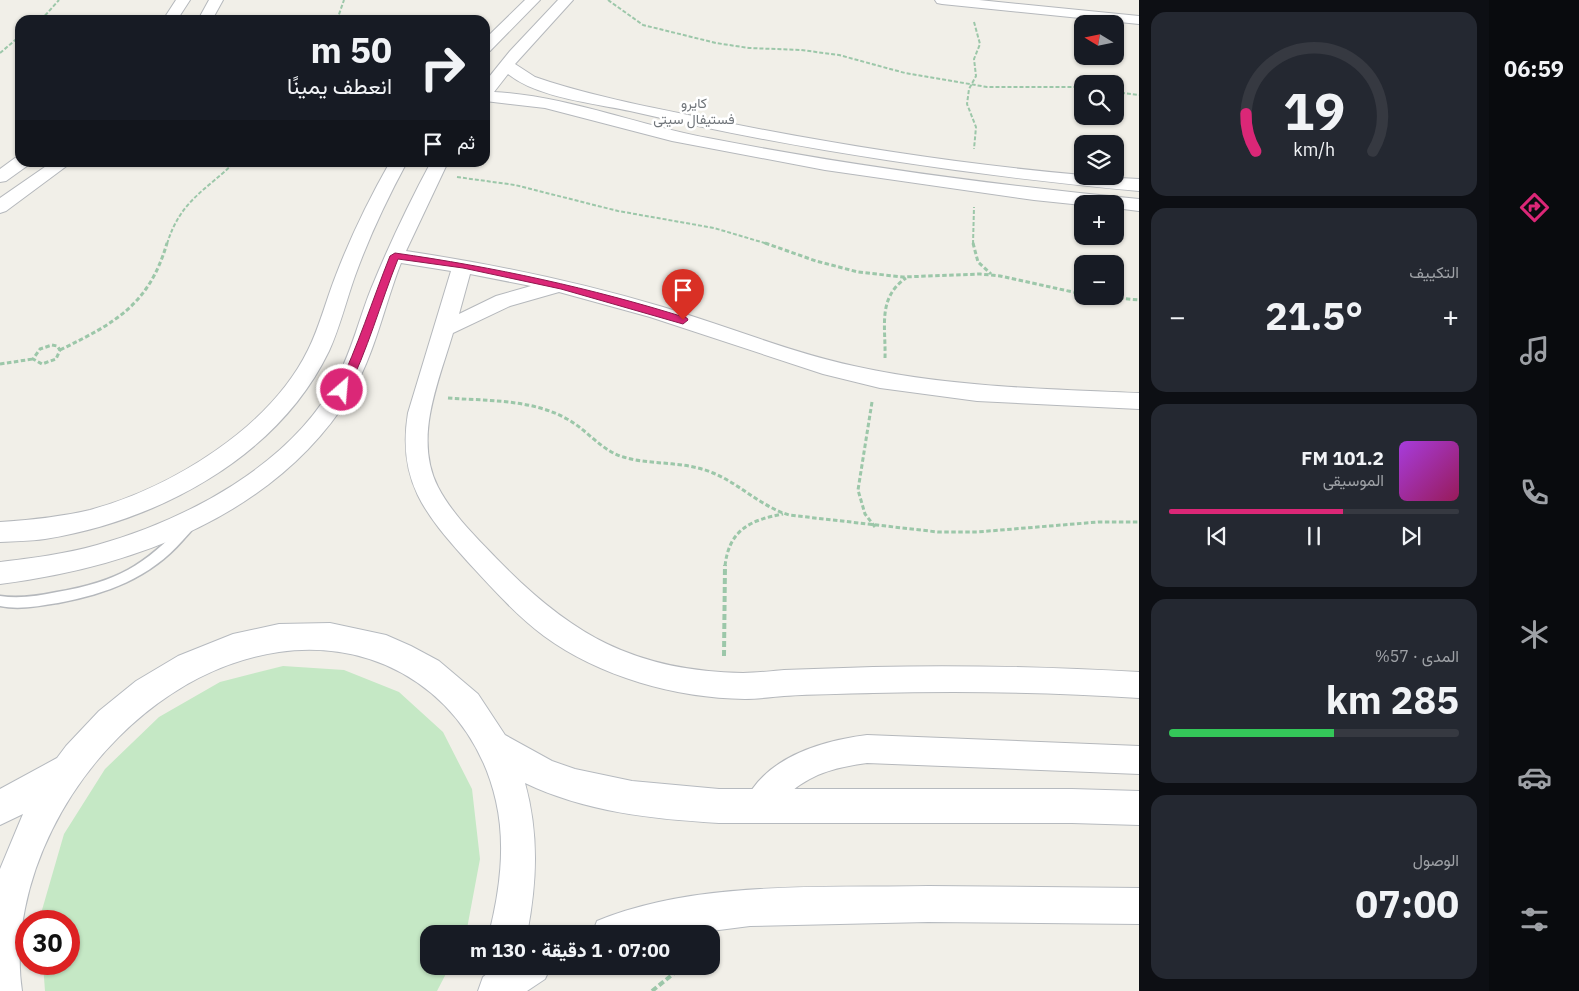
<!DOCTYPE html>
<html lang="ar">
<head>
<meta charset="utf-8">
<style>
  :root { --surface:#171b24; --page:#242831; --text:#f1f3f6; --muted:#9ea1a6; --line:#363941; --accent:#db2777 }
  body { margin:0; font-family:"IBM Plex Sans",Vazirmatn,sans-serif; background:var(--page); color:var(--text); direction:rtl; height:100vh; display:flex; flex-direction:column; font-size:19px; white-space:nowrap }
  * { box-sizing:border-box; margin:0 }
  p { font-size:16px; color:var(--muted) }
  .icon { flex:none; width:28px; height:28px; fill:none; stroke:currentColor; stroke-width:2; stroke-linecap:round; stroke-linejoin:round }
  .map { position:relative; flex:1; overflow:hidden; direction:ltr }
  .side { display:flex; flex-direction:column; gap:12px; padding:12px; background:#0d0f14; width:350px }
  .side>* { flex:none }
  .banner { position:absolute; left:15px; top:15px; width:475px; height:152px; border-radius:15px; box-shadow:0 1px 4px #0004; direction:rtl; background:#171b24; color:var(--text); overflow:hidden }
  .needle { width:32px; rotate:280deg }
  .controls { position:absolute; left:1074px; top:15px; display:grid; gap:10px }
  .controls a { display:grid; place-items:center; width:50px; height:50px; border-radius:10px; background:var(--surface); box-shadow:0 1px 4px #0004; font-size:25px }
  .speed { position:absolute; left:15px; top:910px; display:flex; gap:10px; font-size:25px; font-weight:700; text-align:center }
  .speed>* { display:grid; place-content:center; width:65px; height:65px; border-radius:50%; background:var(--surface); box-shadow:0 1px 4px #0004; line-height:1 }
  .speed .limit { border:8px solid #d22; background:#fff; color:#111 }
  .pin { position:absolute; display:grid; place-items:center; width:42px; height:42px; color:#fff; margin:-51px -21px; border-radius:50% 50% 50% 0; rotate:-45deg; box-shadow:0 0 5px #0007 }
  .pin .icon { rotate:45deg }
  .me { position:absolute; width:55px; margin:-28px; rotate:27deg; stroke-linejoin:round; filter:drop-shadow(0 0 4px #0008) }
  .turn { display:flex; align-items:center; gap:18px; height:105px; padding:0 15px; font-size:22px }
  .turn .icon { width:65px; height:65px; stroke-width:2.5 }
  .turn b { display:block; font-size:35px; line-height:42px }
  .then { display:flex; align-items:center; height:48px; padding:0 15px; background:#0003; gap:10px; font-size:19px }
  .big { font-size:38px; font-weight:800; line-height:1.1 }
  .side .widget { flex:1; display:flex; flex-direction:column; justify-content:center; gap:8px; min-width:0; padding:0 18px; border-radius:15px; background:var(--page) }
  .side .dial { align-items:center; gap:0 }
  .dial svg { height:130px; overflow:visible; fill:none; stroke:var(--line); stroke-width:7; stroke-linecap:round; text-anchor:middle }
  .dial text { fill:var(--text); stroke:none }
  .song { display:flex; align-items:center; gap:15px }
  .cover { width:60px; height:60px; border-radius:8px; background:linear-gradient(135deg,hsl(280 70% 55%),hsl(330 70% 35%)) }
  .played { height:5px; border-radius:2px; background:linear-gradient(90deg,var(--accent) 60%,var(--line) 60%) }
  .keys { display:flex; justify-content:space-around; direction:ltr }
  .heat { display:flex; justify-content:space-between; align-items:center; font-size:28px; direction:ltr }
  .charge { height:8px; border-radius:4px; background:linear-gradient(90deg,#34c759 57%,var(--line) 0) }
  .trip { position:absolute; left:420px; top:925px; width:300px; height:50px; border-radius:15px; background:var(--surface); box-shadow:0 1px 4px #0004; font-weight:800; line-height:50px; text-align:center; direction:rtl }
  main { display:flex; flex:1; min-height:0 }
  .tab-bar { display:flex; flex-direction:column; width:90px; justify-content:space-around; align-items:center; background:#090b0e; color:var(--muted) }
  .tab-bar .icon { width:35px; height:35px }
  .tab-bar .active { color:var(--accent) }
  .tab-bar b { font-size:22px; color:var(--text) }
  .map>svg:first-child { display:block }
  .green { fill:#c5e8c5 }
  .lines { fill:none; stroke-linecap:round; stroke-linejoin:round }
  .lane-casing { stroke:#b5b8bc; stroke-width:3 }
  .street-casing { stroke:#b5b8bc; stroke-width:2 }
  .secondary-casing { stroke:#b6babf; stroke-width:2 }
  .path-far2 { stroke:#9cc7a9; stroke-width:2; stroke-dasharray:4 2; stroke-linecap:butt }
  .path-far1 { stroke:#9cc7a9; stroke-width:3; stroke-dasharray:4.5 2.5; stroke-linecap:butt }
  .path { stroke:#9cc7a9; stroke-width:4; stroke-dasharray:6 3; stroke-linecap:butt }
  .lane { fill:#fff; fill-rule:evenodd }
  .street { fill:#fff; fill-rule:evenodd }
  .secondary { fill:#fff; fill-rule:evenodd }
  .route { fill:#db2777; stroke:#8e194d }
  .labels { text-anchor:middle; stroke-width:5; stroke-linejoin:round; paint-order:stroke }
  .far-quarter-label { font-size:14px; fill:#70757a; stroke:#fff }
</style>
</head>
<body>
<main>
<nav class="tab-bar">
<b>06:59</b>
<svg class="icon active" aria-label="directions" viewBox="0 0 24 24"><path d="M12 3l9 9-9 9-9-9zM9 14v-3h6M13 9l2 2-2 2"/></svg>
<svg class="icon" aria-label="music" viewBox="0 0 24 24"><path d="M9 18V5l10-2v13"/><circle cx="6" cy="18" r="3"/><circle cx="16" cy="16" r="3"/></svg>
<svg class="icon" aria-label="phone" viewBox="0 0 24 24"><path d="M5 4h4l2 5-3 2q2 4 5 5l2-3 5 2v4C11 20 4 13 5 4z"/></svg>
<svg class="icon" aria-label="climate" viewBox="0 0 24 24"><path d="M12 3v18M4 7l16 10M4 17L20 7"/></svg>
<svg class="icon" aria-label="car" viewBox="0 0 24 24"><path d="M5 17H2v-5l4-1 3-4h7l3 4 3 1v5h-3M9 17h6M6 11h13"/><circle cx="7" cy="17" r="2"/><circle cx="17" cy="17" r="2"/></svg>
<svg class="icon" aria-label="filters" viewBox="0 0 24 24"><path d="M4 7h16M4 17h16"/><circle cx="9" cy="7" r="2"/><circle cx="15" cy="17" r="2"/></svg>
</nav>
<section class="side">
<div class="widget dial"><svg viewBox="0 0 100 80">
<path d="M14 69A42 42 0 1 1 86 69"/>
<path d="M14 69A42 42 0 0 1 8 46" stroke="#db2777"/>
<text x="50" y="56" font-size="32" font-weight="700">19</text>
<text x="50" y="72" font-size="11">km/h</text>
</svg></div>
<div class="widget"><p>التكييف</p>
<div class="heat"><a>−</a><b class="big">21.5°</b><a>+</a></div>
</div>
<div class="widget">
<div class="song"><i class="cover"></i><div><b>101.2 FM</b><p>الموسيقى</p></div></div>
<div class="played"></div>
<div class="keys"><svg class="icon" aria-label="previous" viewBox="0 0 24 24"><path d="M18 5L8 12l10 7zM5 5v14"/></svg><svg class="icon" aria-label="pause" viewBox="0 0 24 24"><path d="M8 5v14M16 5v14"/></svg><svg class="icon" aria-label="next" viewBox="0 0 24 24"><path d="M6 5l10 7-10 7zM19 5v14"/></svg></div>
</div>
<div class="widget"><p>المدى · 57%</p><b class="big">285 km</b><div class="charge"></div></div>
<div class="widget"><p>الوصول</p><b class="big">07:00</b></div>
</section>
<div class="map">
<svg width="1139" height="991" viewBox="0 0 1139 991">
  <rect width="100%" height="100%" fill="#f1efe8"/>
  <path class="green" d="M283,666L344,670L399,692L443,732L472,789L480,859L466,934H429V966H450L437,991H45L43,964H69V921H42V910L64,834L105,769L159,717L220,682Z"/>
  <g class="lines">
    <g class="lane-casing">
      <path id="lane" d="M189,520L193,522L195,525C192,531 187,535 183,540C150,578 106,594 58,603C39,606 19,610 0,606V596C19,599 38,596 57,592C116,582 145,566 185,522Z"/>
    </g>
    <g class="street-casing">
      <path id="street" d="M176,0H190L177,20H163Z
        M209,0H223L212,20H198Z
        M525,0H540L490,51L485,53V39Z
        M558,0H573L515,64L535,77L550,82C601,98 655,108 708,119C832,144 957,164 1082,175V176L1139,179V191C967,175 798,150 630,111C593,103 538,98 508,74L494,92C567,96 637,125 708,138C851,166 994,185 1139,199V211L1115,208V204L1082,205L1034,200L825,170L672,141L545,108L485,101V82L510,51Z
        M935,0H979L1139,16V24L942,4L937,3Z
        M20,157V162H29L27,166L6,181L0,182V169L15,158Z
        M52,162H72L6,211L0,213V198Z
        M390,162H407C387,199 369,237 355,276C346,301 340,327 329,351C278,457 158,521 45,539C31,541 15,541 0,542V522C30,520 60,517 90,510C171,488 270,428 308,350C320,326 326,300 336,275C351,236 369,199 390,162Z
        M431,162H448L406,251C493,264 579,282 663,307C727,326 789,352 854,366C948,387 1044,389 1139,393V409L977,401L880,388L823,374L650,317L559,292L510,306L453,333C439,381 413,438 438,487C452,514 476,537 497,559C571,635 634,671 743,673C757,673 771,671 784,670C814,669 844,668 873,667C962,665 1051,667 1139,672V698C1051,692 962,691 873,693C843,694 814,694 784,696C771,697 758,699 745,699C676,698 600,677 544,636C516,615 492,588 468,562C425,514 397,481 408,413L451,271L401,263C384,306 375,354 351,394C277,514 135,567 0,584V562C32,558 65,554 97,545C186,520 291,465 336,380C352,351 359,319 371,289C389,245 409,203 431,162ZM470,274L531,286L496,296L459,314Z
        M867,735L1139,746V774L867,763C839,767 815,772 792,791C780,801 773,815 758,821L748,816L743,806C763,758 820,741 867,735Z"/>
    </g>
    <g class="secondary-casing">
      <path id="secondary" d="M330,623L386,635L411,646L439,661L478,694L505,735L552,761L575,769L632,781L719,789H1072L1139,791V825L1072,823H719C652,819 586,812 525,783C539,834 537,882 527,934H489C500,890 506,845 496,801C473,699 382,637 279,652C180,666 95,743 52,830C28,878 14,938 22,991H0V869L23,814L0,825V789L57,758L66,746L99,711L136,681L178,656L233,634L279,624Z
        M928,886L1139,888V924L928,922L750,926L688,934H592L597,921C696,880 822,888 928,886Z
        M497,966H551L545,979L527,991H478L483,977Z"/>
    </g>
    <path class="path-far2" d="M608,0L643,25L716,43L749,48L801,50L839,55L905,73L987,87H1082
      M41,20L59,0
      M337,20L344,0
      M974,22L980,44L974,59L976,76L969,89L967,104L976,127L974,149
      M0,53L20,36
      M1115,92L1139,95
      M457,177L515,185L618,211L714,228L768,244
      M167,244C180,201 205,191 235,162
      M973,244L974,207"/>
    <path class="path-far1" d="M765,243L816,261L858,272L903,277L980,274L1000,276L1082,294
      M973,243L978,262L991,274
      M1098,296L1139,300
      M52,345L57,346L60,350L56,359L42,364L33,359L40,349Z
      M60,350C115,323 149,305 167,243
      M885,358C886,327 877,298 906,278
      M0,364L33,359
      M448,398C487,401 532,399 567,419C586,429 599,448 620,456C650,466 683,460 713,473C740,484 760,506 789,515L938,532H977L1098,522H1139
      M872,402L858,490L865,514L875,527
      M725,566C729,530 750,520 783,514"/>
    <path class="path" d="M724,656L725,565
      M652,991L683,966"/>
    <use href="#lane" class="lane"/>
    <use href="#street" class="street"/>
    <use href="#secondary" class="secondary"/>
  </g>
  <path class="route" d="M395,253C494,267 591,288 687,318L688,320L683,324L561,289L463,268L398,259C380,304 368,350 346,393H338L337,390C358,346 372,301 390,256Z"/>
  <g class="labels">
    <g class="far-quarter-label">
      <text x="694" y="108">كايرو<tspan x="694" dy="16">فستيفال سيتى</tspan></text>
    </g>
  </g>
</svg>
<div class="controls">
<a><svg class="needle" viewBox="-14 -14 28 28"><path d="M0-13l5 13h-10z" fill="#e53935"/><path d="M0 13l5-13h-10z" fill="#9ea1a6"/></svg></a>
<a><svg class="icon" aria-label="search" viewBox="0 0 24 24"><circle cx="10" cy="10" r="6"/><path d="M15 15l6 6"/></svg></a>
<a><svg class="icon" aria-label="layers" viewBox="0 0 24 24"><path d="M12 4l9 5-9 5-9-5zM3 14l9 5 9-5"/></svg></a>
<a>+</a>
<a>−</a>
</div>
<div class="speed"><div class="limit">30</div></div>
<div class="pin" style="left:683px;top:320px;background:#d93025"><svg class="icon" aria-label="arrive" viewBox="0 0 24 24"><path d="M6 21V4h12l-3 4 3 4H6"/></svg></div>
<svg class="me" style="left:342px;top:390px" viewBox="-20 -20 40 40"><circle r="17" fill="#db2777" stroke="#fff" stroke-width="3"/><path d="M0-11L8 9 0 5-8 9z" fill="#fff"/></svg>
<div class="trip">07:00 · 1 دقيقة · 130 m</div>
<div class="banner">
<div class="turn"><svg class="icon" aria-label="right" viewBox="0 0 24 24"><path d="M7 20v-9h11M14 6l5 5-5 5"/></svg><div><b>50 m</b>انعطف يمينًا</div></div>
<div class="then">ثم<svg class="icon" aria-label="arrive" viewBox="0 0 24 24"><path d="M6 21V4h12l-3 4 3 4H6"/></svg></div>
</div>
</div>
</main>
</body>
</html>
